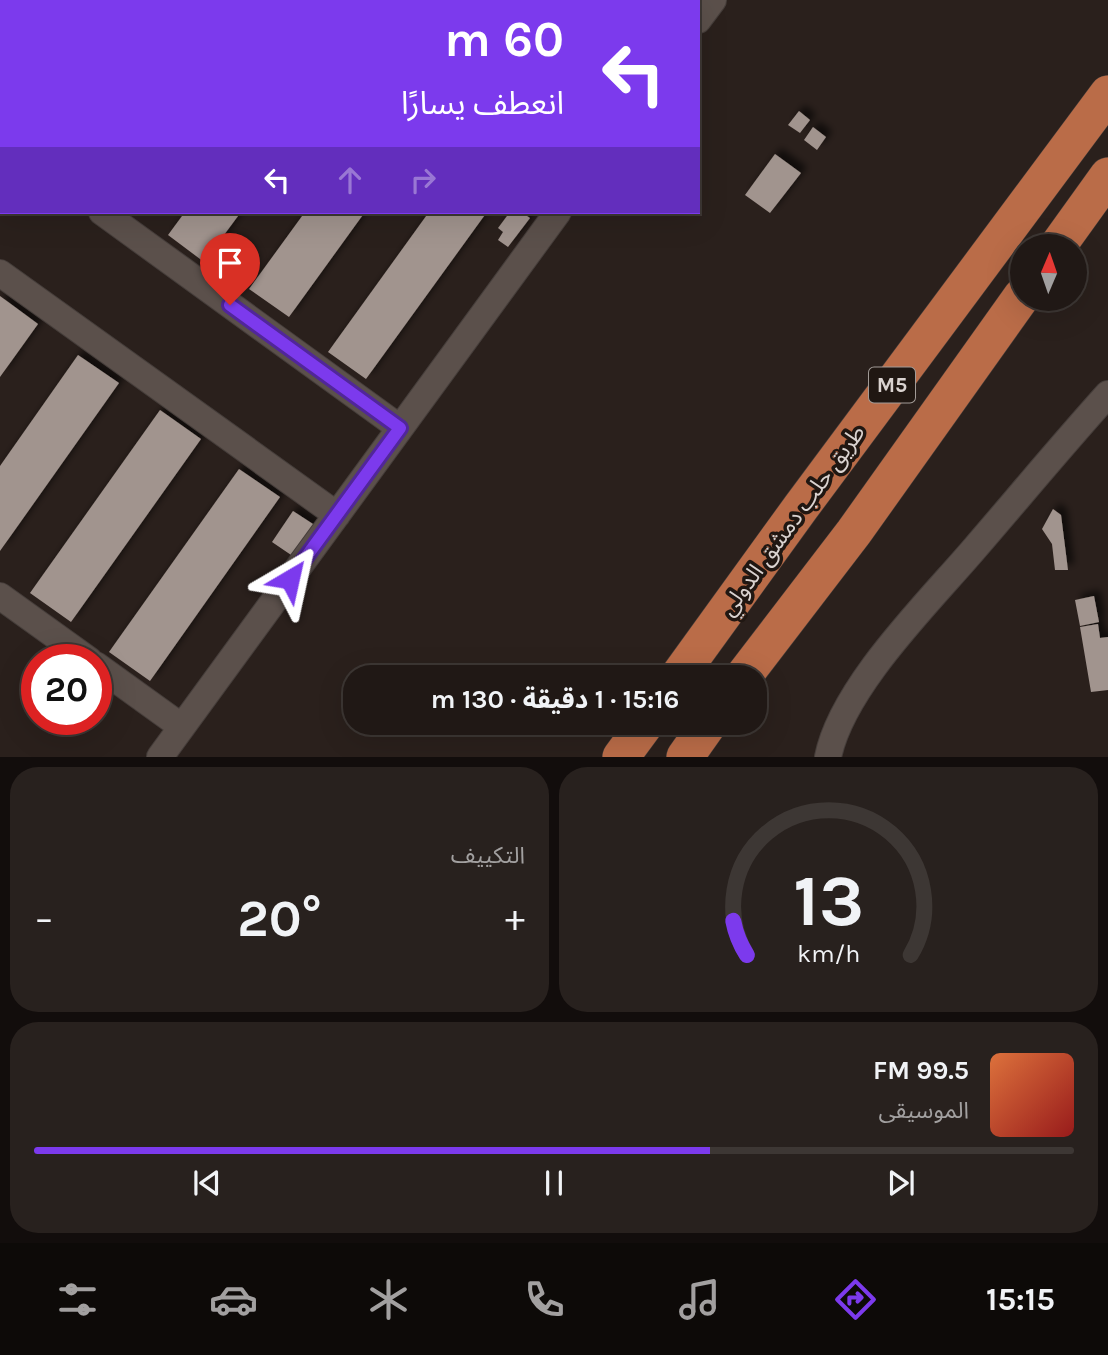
<!DOCTYPE html>
<html lang="ar">
<head>
<meta charset="utf-8">
<style>
  :root { --surface:#201815; --page:#28211e; --text:#f1f3f6; --muted:#a2a0a0; --line:#3d3734; --accent:#7c3aed }
  body { margin:0; font-family:Karla,"Noto Sans Arabic",sans-serif; background:var(--page); color:var(--text); direction:rtl; height:100vh; display:flex; flex-direction:column; font-size:26px; white-space:nowrap }
  * { box-sizing:border-box; margin:0 }
  p { font-size:23px; color:var(--muted) }
  .icon { flex:none; width:38px; height:38px; fill:none; stroke:currentColor; stroke-width:2; stroke-linecap:round; stroke-linejoin:round }
  .map { position:relative; height:757px; overflow:hidden; direction:ltr }
  .side { display:flex; flex-direction:column; gap:10px; padding:10px; background:#120d0c; flex:1 }
  .side>* { flex:none }
  .hud { position:absolute; left:0px; top:0px; width:700px; height:214px; box-shadow:0 7px 28px #0002,0 0 0 2px var(--line); direction:rtl; background:#7c3aed; color:#fff; overflow:hidden }
  .needle { width:46px; rotate:2deg }
  .buttons { position:absolute; left:1010px; top:234px; display:grid; gap:14px }
  .buttons a { display:grid; place-items:center; width:77px; height:77px; border-radius:50%; background:var(--surface); box-shadow:0 7px 28px #0002,0 0 0 2px var(--line); font-size:35px }
  .speed { position:absolute; left:21px; top:644px; display:flex; gap:14px; font-size:35px; font-weight:700; text-align:center }
  .speed>* { display:grid; place-content:center; width:91px; height:91px; border-radius:50%; background:var(--surface); box-shadow:0 7px 28px #0002,0 0 0 2px var(--line); line-height:1 }
  .speed .limit { border:10px solid #d22; background:#fff; color:#111 }
  .pin { position:absolute; display:grid; place-items:center; width:60px; height:60px; color:#fff; margin:-72px -30px; border-radius:50% 50% 50% 0; rotate:-45deg; box-shadow:0 0 7px #0007 }
  .pin .icon { rotate:45deg }
  .me { position:absolute; width:77px; margin:-38px; rotate:36deg; stroke-linejoin:round; filter:drop-shadow(0 0 5px #0008) }
  .turn { display:flex; align-items:center; gap:24px; height:147px; padding:0 21px; font-size:32px }
  .turn .icon { width:91px; height:91px; stroke-width:2.5 }
  .turn b { display:block; font-size:49px; line-height:60px }
  .lanes { display:flex; align-items:center; height:66px; padding:0 21px; background:#0003; justify-content:center; gap:35px; direction:ltr }
  .lanes .off { opacity:.35 }
  .big { font-size:52px; font-weight:700; line-height:1.1 }
  .side .card { flex:1; display:flex; flex-direction:column; justify-content:center; gap:10px; min-width:0; padding:0 24px; border-radius:28px; background:var(--page) }
  .side .dial { align-items:center; gap:0 }
  .dial svg { height:182px; overflow:visible; fill:none; stroke:var(--line); stroke-width:7; stroke-linecap:round; text-anchor:middle }
  .dial text { fill:var(--text); stroke:none }
  .song { display:flex; align-items:center; gap:21px }
  .cover { width:84px; height:84px; border-radius:10px; background:linear-gradient(135deg,hsl(20 70% 55%),hsl(0 70% 35%)) }
  .played { height:7px; border-radius:4px; background:linear-gradient(90deg,var(--accent) 65%,var(--line) 65%) }
  .keys { display:flex; justify-content:space-around; direction:ltr }
  .heat { display:flex; justify-content:space-between; align-items:center; font-size:38px; direction:ltr }
  .side .tiles { flex:1; display:grid; gap:10px; grid-template-columns:1fr 1fr }
  .card:last-child { grid-column:span 2 }
  .trip { position:absolute; left:343px; top:665px; width:424px; height:70px; border-radius:28px; background:var(--surface); box-shadow:0 7px 28px #0002,0 0 0 2px var(--line); font-weight:700; line-height:70px; text-align:center; direction:rtl }
  .tabs { display:flex; height:112px; justify-content:space-around; align-items:center; background:#0d0a08; color:var(--muted) }
  .tabs .icon { width:49px; height:49px }
  .tabs .current { color:var(--accent) }
  .tabs b { font-size:32px; color:var(--text) }
  .map>svg:first-child { display:block }
  .building { fill:#a1948e; filter:url(#shadow) }
  .lines { fill:none; stroke-linecap:round; stroke-linejoin:round }
  .minor-casing { stroke:#463e3b; stroke-width:28 }
  .highway-casing { stroke:#463e3b; stroke-width:38 }
  .minor { stroke:#5b504b; stroke-width:26 }
  .highway { stroke:#ba6c48; stroke-width:37 }
  .route-casing { stroke:#51269a; stroke-width:18 }
  .route { stroke:#7c3aed; stroke-width:12 }
  .labels { text-anchor:middle; stroke-width:7; stroke-linejoin:round; paint-order:stroke }
  .shield { fill:#201712; stroke:#a29b97; stroke-width:2 }
  .shield-label { font-size:21px; font-weight:bold; fill:#dad3d0 }
  .street-label { font-size:23px; fill:#dad3d0; stroke:#201712 }
</style>
</head>
<body>
<div class="map">
<svg width="1108" height="757" viewBox="0 0 1108 757">
  <defs>
    <filter id="shadow"><feDropShadow dx="6" dy="-6" stdDeviation="3.5" flood-color="#0009"/></filter>
  </defs>
  <rect width="100%" height="100%" fill="#2a201c"/>
  <path class="building" d="M799,111L810,120L800,133L788,125Z
    M813,127L826,137L817,150L804,140Z
    M775,154L801,173L770,213L745,195Z
    M185,212H241L204,262L168,235Z
    M305,212H365L289,317L249,289Z
    M429,212H487L366,379L328,352Z
    M510,212H521L530,218L508,247L498,240L503,232L498,228Z
    M0,296L38,324L0,377Z
    M78,355L119,383L0,551V466Z
    M160,410L201,439L71,622L30,593Z
    M239,469L280,497L150,681L109,652Z
    M1053,509L1061,515L1068,570H1055L1052,544L1042,529Z
    M293,511L316,526L294,557L272,542Z
    M1094,596L1099,622L1080,626L1075,600Z
    M1098,624L1100,638L1108,637V690L1091,692L1080,627Z"/>
  <g class="lines">
    <g class="minor-casing">
      <path id="minor" d="M267,0L270,2
        M698,20L713,0
        M102,212L400,428
        M0,273L337,515
        M0,596L89,660
        M96,665L182,727
        M160,757L558,212
        M828,757C842,687 928,603 975,548C1019,497 1062,445 1108,394"/>
    </g>
    <g class="highway-casing">
      <path id="highway" d="M1057,247L1108,176
        M678,677L801,507L1108,94
        M743,677L854,532L1022,296
        M621,757L646,723
        M685,757L709,723"/>
    </g>
    <use href="#minor" class="minor"/>
    <use href="#highway" class="highway"/>
  </g>
  <g class="lines">
    <g class="route-casing">
      <path id="route" d="M230,305L400,428L290,579"/>
    </g>
    <use href="#route" class="route"/>
  </g>
  <g class="labels">
    <rect class="shield" x="869" y="367.5" width="46" height="35" rx="5"/>
    <g class="shield-label">
      <text x="892" y="392">M5</text>
    </g>
    <g class="street-label">
      <text transform="translate(792 520) rotate(-54)" y="8">طريق حلب دمشق الدولي</text>
    </g>
  </g>
</svg>
<div class="buttons">
<a><svg class="needle" viewBox="-14 -14 28 28"><path d="M0-13l5 13h-10z" fill="#e53935"/><path d="M0 13l5-13h-10z" fill="#a2a0a0"/></svg></a>
</div>
<div class="speed"><div class="limit">20</div></div>
<div class="pin" style="left:230px;top:305px;background:#d93025"><svg class="icon" aria-label="arrive" viewBox="0 0 24 24"><path d="M6 21V4h12l-3 4 3 4H6"/></svg></div>
<svg class="me" style="left:290px;top:579px" viewBox="-20 -20 40 40"><path d="M0-17L14 15 0 8-14 15z" fill="#7c3aed" stroke="#fff" stroke-width="4"/></svg>
<div class="trip">15:16 · 1 دقيقة · 130 m</div>
<div class="hud">
<div class="turn"><svg class="icon" aria-label="left" viewBox="0 0 24 24"><path d="M17 20v-9H6M10 6l-5 5 5 5"/></svg><div><b>60 m</b>انعطف يسارًا</div></div>
<div class="lanes"><svg class="icon" aria-label="left" viewBox="0 0 24 24"><path d="M17 20v-9H6M10 6l-5 5 5 5"/></svg><svg class="icon off" aria-label="ahead" viewBox="0 0 24 24"><path d="M12 20V5M6 11l6-6 6 6"/></svg><svg class="icon off" aria-label="right" viewBox="0 0 24 24"><path d="M7 20v-9h11M14 6l5 5-5 5"/></svg></div>
</div>
</div>
<section class="side">
<div class="tiles">
<div class="card dial"><svg viewBox="0 0 100 80">
<path d="M14 69A42 42 0 1 1 86 69"/>
<path d="M14 69A42 42 0 0 1 8 54" stroke="#7c3aed"/>
<text x="50" y="56" font-size="32" font-weight="700">13</text>
<text x="50" y="72" font-size="11">km/h</text>
</svg></div>
<div class="card"><p>التكييف</p>
<div class="heat"><a>−</a><b class="big">20°</b><a>+</a></div>
</div>
<div class="card">
<div class="song"><i class="cover"></i><div><b>99.5 FM</b><p>الموسيقى</p></div></div>
<div class="played"></div>
<div class="keys"><svg class="icon" aria-label="previous" viewBox="0 0 24 24"><path d="M18 5L8 12l10 7zM5 5v14"/></svg><svg class="icon" aria-label="pause" viewBox="0 0 24 24"><path d="M8 5v14M16 5v14"/></svg><svg class="icon" aria-label="next" viewBox="0 0 24 24"><path d="M6 5l10 7-10 7zM19 5v14"/></svg></div>
</div>
</div>
</section>
<nav class="tabs">
<b>15:15</b>
<svg class="icon current" aria-label="directions" viewBox="0 0 24 24"><path d="M12 3l9 9-9 9-9-9zM9 14v-3h6M13 9l2 2-2 2"/></svg>
<svg class="icon" aria-label="music" viewBox="0 0 24 24"><path d="M9 18V5l10-2v13"/><circle cx="6" cy="18" r="3"/><circle cx="16" cy="16" r="3"/></svg>
<svg class="icon" aria-label="phone" viewBox="0 0 24 24"><path d="M5 4h4l2 5-3 2q2 4 5 5l2-3 5 2v4C11 20 4 13 5 4z"/></svg>
<svg class="icon" aria-label="climate" viewBox="0 0 24 24"><path d="M12 3v18M4 7l16 10M4 17L20 7"/></svg>
<svg class="icon" aria-label="car" viewBox="0 0 24 24"><path d="M5 17H2v-5l4-1 3-4h7l3 4 3 1v5h-3M9 17h6M6 11h13"/><circle cx="7" cy="17" r="2"/><circle cx="17" cy="17" r="2"/></svg>
<svg class="icon" aria-label="filters" viewBox="0 0 24 24"><path d="M4 7h16M4 17h16"/><circle cx="9" cy="7" r="2"/><circle cx="15" cy="17" r="2"/></svg>
</nav>
</body>
</html>
